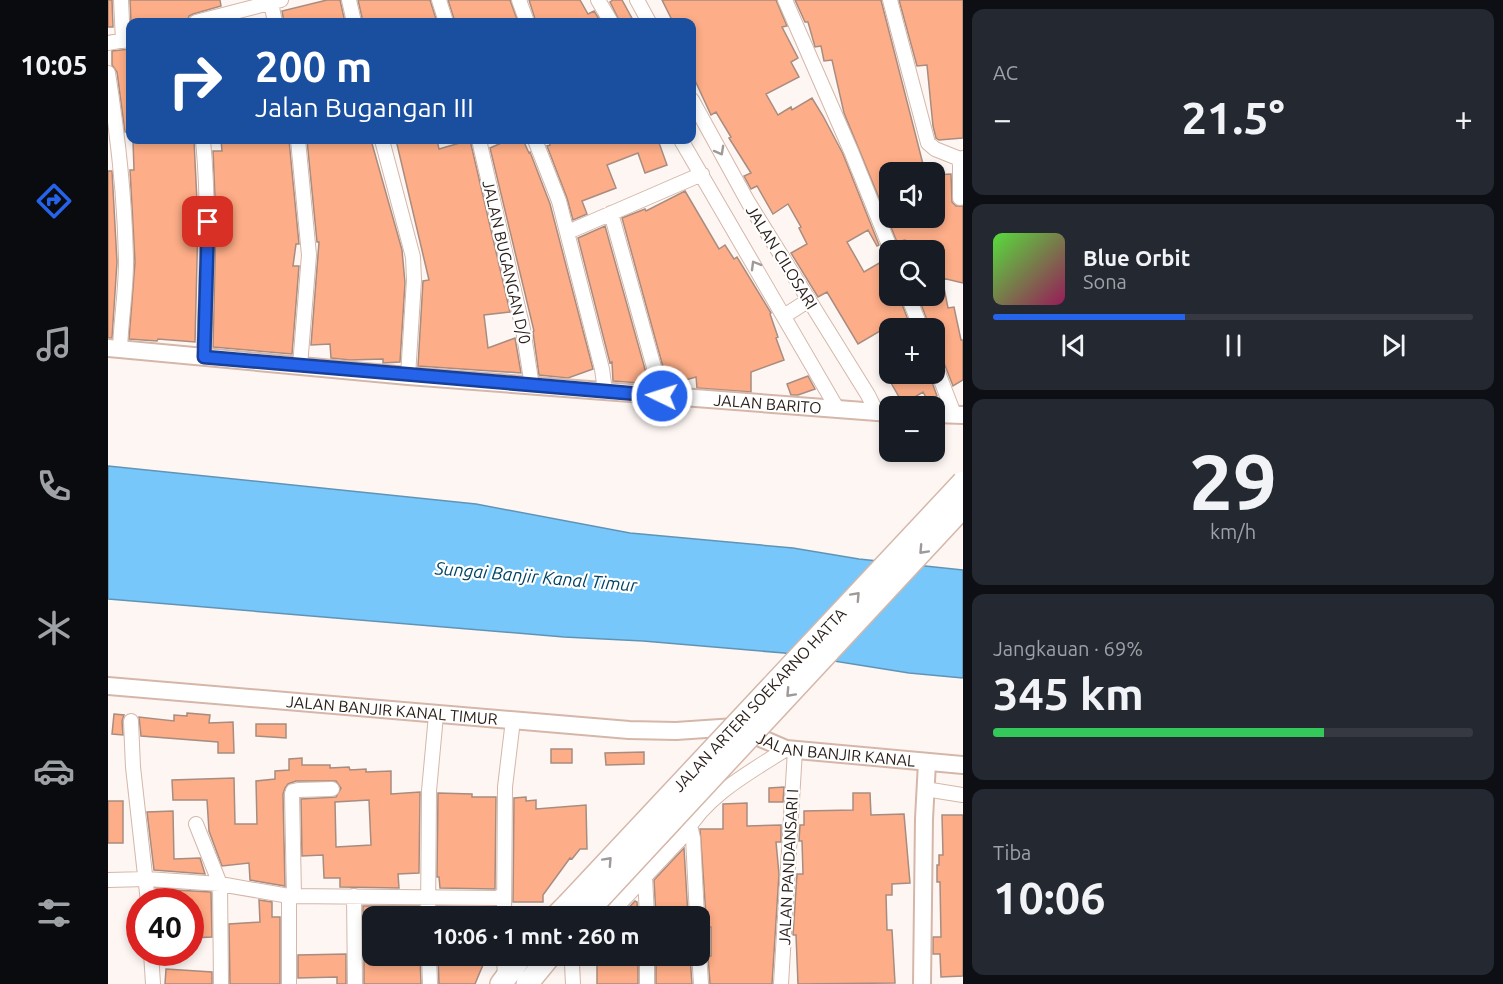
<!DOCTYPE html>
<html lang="id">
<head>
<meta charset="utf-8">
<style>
  :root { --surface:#171b24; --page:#242831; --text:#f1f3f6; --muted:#9ea1a6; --line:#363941; --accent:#2563eb }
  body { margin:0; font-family:Ubuntu,sans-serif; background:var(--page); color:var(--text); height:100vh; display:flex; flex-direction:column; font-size:22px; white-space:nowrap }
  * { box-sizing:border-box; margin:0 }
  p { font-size:20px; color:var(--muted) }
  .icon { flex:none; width:33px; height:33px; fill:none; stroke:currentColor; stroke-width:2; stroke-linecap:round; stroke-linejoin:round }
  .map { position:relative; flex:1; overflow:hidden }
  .details { display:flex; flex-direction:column; gap:9px; padding:9px; background:#0d0f14; width:540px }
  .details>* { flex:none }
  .banner { position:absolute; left:18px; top:18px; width:570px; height:126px; border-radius:12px; box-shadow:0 3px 9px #0003; background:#1a4fa0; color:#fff; overflow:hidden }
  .controls { position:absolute; left:771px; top:162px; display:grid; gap:12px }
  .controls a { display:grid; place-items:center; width:66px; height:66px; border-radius:12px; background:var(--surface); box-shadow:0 3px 9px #0003; font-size:30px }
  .speed { position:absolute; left:18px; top:888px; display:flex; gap:12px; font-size:30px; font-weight:700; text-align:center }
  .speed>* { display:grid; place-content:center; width:78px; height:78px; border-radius:50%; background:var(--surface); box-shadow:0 3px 9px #0003; line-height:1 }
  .speed .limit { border:9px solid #d22; background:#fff; color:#111 }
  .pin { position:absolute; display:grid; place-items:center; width:51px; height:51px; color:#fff; margin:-26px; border-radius:12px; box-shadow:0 3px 9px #0006 }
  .me { position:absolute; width:66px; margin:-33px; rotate:274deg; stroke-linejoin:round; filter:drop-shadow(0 0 4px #0008) }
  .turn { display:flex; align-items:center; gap:21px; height:126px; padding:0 30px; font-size:27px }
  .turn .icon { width:78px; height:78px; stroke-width:2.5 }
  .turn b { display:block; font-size:42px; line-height:51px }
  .big { font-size:45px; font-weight:700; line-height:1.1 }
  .details .card { flex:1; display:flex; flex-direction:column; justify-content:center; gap:9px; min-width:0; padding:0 21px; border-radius:12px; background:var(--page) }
  .details .dial { align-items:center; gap:0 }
  .dial b { font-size:78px; line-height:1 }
  .song { display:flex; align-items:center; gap:18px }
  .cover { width:72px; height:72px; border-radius:9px; background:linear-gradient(135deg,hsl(110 70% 55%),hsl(330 70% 35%)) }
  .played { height:6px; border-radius:3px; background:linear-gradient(90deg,var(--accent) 40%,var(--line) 40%) }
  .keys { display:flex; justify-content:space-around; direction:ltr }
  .heat { display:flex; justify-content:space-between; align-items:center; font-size:33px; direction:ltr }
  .charge { height:9px; border-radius:4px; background:linear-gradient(90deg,#34c759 69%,var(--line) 0) }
  .trip { position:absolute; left:254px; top:906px; width:348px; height:60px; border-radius:12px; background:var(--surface); box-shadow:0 3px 9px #0003; font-weight:700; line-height:60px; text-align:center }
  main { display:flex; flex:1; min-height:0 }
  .tabs { display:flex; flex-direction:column; width:108px; justify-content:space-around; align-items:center; background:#090b0e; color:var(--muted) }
  .tabs .icon { width:42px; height:42px }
  .tabs .current { color:var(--accent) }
  .tabs b { font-size:27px; color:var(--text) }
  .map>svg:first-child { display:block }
  .water { fill:#77c7fa; stroke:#6094b6; stroke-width:1.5 }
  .building { fill:#fdad87; stroke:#a88c7f; stroke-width:1.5; fill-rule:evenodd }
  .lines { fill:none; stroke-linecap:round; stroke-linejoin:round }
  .minor-casing { stroke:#d5b7a9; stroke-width:16 }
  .tertiary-casing { stroke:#d5b7a9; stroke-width:20 }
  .primary-casing { stroke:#d5b7a9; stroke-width:24 }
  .minor { stroke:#fff; stroke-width:14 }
  .tertiary { stroke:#fff; stroke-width:16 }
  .primary { stroke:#fff; stroke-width:21 }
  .primary-bridge-casing { stroke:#d5b7a9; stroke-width:24; stroke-linecap:butt }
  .primary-bridge { stroke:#fff; stroke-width:21 }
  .oneway { stroke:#9f9a98 }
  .route-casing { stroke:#184099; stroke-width:15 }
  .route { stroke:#2563eb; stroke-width:10 }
  .labels { text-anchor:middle; stroke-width:4.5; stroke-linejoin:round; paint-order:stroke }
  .street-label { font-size:16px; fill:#291e19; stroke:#fff }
  .water-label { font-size:18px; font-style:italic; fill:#004566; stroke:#fff }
</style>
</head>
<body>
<main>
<nav class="tabs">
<b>10:05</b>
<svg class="icon current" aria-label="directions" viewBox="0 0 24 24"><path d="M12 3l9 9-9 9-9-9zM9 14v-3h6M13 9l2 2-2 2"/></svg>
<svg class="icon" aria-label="music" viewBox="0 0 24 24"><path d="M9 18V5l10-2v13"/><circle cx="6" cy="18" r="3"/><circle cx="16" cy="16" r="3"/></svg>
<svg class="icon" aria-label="phone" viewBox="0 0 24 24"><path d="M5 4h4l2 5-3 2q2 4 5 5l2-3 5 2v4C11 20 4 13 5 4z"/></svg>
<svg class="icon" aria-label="climate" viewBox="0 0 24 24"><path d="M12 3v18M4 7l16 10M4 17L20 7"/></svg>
<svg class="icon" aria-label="car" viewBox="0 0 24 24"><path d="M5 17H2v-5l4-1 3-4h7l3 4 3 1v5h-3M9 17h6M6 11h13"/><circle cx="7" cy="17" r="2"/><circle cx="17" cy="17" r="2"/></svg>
<svg class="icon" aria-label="filters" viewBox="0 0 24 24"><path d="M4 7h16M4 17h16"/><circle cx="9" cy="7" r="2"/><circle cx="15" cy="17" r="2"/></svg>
</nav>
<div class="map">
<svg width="855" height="984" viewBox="0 0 855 984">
  <rect width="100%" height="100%" fill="#fdf6f3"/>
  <path class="water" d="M0,466L368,504L522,533L685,548L751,559L855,570V678L801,673L676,653L535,641L456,637L0,599Z"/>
  <path class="building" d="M0,0H4L5,27H0Z
    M22,0H112L113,6L85,14L81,16L79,22H23Z
    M219,0H232L237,22H176L174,11Z
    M250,0H322L329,22H255Z
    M340,0H402L410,22H347Z
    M421,0H472L480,14L486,11L493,22H428Z
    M505,0H514L526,22H512L502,2Z
    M554,0H668L679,26L674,27L690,58L683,62L691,77L658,94L670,115L683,107L684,110L704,98L715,116L735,154L771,245L769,246L760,230L739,242L756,272L773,262L782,277V296H791L803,328H777L750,344L719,292L710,297L683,253L699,244L691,228L693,227L680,204L665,214L649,186L643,189L636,176L643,173L621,138L623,137L608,112L603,115L584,74V22H565Z
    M687,0H773L816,168L802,172H782V218H826V175L843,174L844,202L848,206H855V283L834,278L840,308L846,307L853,340H855V380L845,386L836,363L829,328H822L810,296H826V250H799L797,240L789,242L736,113L724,60L716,61L713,46L707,47L700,22H697Z
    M791,0H855V138L831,140L828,138L825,126L819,65L809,66Z
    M22,49V131L17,132L9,72L4,65V51Z
    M25,140H46V142L86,141L90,221L87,342L50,339L49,341L21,339L27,262L22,170H26Z
    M113,140H181L191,244H188L185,266H191L184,354L105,347L108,221L105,151H114Z
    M199,140H263L294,250L297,283L292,362L275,363V359L242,360L223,358L222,344L203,345L211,242H209Z
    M288,140H329L331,149L362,140L402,312L376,315L380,348L407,338L413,373L310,366L315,281L321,280Z
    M400,140H415L421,153L422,152L442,204L485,369L460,378L431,375L425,332L426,331L382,148Z
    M440,140H550L559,165L537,173L530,153L499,165L508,188L474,201L479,214L465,220L459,198L439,146L442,145Z
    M0,171H4L9,262L4,338H0Z
    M577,191L611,249L617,245L626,259L629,257L663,313L662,314L670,337L668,338L676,360L643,372V392L589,388L588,377L560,385L514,218L537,209L538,211Z
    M497,226L540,380L531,383L505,381L504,362L502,363L470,238Z
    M794,374H821L829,396L820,401L815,392L795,404L782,381Z
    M700,376L707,389L690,395H683L679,384Z
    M79,713L102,715L101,723L125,722L126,753H110V742L33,736L31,717L66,721V715L79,716Z
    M6,714L16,715L14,721L15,735L4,734Z
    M148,724H178V738L148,736Z
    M443,749H464V763H443Z
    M536,752V764L498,765L497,753Z
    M194,758V765H222V768L241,767L242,770L258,769V772L283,771V794L312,792L311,873L290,874L291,888L232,887V878H216L215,855L194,856L193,799L228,797L233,788L228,781H188L180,784L177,788L175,794L177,886L142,880L141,863L114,866L101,831L99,800H65L64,780L126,778L127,824H149L148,781L167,779V771L181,770V759ZM261,800L263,845L228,847L227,802Z
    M676,787L675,802H661V788Z
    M330,793L364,794V797H388L387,889L332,888L331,877H329Z
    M745,793H762L763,815L796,814L802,883L784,884V895H778L779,930H784L787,983L690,984L688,935H685L689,874H695L694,841H691L692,825H696V811L745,810Z
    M418,797V801L428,800V809L478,805L479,849H472L464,859L462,858L435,895V902H405L406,798Z
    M0,801H15V843H0Z
    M639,803V826L673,825V842H668L671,874L664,984H602L600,956H603V927H592L598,916L592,829H615V804Z
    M65,811L66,859L92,858L97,874L46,870L39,812Z
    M834,815H855V976L833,977L832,954H825V937H833L832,882H829V865H831V855H835Z
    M576,848L580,916H548L546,880Z
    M48,889L103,892L104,937L83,938L82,902H49Z
    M151,900L164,902V917H172V984H122L121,924L152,922Z
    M527,901L529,902L530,916H513Z
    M255,906H311V916H255Z
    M329,906L387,907V916H329Z
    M238,954V984H229V977L190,978V955Z
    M256,956L312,957L313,984H256Z
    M330,956H356V961L377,960L367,984H331Z
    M505,956H530V984H489V959H505Z
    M548,956H582L584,984H548Z
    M58,969L104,972V984H57Z"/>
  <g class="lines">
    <g class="minor-casing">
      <path id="minor" d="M13,0L15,41
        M241,0L246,22
        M331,0L338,22
        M411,0L419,22
        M490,0L503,22
        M529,0L541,22
        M677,0L743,151L783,250
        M782,0L820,143L827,149L852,159
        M163,3L167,22
        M88,22L173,0
        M0,43L22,39
        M0,73C10,136 17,198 18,262C18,291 13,320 12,349
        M584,100L640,202L760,395L769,413
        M95,140C102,212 98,284 96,357
        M190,140L201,255L192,366
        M274,140L305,257L306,280L300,376
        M371,140L415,329L424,386
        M427,140L451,201L494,369L497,391
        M573,140L730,410
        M852,198V159L855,158
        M503,213L554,396
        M460,232L594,174
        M800,296L813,328
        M676,316L701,300
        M826,362L846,414
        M23,721L25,767L40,902
        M817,789L855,795
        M88,824L112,884L113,984
        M582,825L585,838L589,916
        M537,877L539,916
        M0,880L39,879L112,884L181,896L390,898L395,894
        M186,896L184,794L185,791L190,790L224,789
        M246,896L247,984
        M320,916L321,791L328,715
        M396,916L397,787L405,720
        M500,916L578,833C597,796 644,771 678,749
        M43,952L45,984
        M591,952L593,984
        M321,956L322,984
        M396,956L397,979
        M539,956V984
        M181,984V896
        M465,984L464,964L466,956
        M673,984L687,750"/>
    </g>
    <g class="tertiary-casing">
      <g id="tertiary">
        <path id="s1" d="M0,348L300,376L782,413"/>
        <path d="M826,414L855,415"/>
        <path id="s2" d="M0,686L521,730L568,731L627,727L678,749L855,765"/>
        <path d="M814,984L816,819L819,762"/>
      </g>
    </g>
    <g class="primary-casing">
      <path id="primary" d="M448,916L460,904
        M393,984L414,956
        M419,984L442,956"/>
    </g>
    <use href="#minor" class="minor"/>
    <use href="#tertiary" class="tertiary"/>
    <use href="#primary" class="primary"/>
    <g class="primary-bridge-casing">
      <g id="primary-bridge">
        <path id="s3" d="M460,904L855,482"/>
        <path d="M477,914L855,507"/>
      </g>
    </g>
    <use href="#primary-bridge" class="primary-bridge"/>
  </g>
  <defs><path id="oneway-chevron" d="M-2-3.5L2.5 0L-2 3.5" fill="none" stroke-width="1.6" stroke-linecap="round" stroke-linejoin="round" transform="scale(1.5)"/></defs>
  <g class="oneway">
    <use href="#oneway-chevron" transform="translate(612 151) rotate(61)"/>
    <use href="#oneway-chevron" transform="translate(647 265) rotate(-120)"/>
    <use href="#oneway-chevron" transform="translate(815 550) rotate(133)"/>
    <use href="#oneway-chevron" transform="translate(748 596) rotate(-47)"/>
    <use href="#oneway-chevron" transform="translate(682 693) rotate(133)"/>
    <use href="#oneway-chevron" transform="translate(500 861) rotate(-47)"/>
  </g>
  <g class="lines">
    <g class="route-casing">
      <path id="route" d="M100,222L96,357L554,396"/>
    </g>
    <use href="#route" class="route"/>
  </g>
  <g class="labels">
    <g class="street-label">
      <text transform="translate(674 257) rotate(58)" y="6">JALAN CILOSARI</text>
      <text transform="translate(399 262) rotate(77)" y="6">JALAN BUGANGAN D/0</text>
      <text dy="6" stroke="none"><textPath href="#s1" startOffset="662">JALAN BARITO</textPath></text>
      <text dy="6" stroke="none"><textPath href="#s3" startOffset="280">JALAN ARTERI SOEKARNO HATTA</textPath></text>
      <text dy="6" stroke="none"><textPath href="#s2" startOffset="285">JALAN BANJIR KANAL TIMUR</textPath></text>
      <text dy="6" stroke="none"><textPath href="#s2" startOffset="734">JALAN BANJIR KANAL</textPath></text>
      <text transform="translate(680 867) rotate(-87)" y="6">JALAN PANDANSARI I</text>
    </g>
    <g class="water-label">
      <text transform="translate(428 577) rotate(5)" y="6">Sungai Banjir Kanal Timur</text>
    </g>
  </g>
</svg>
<div class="controls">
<a><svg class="icon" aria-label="sound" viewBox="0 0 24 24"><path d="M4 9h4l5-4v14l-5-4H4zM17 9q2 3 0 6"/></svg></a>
<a><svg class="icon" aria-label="search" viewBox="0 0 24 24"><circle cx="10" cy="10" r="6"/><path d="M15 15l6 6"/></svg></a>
<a>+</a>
<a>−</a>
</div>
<div class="speed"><div class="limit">40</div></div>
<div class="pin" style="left:100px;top:222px;background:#d93025"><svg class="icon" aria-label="arrive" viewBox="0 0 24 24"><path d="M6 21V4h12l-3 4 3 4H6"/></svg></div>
<svg class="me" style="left:554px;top:396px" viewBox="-20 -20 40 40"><circle r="17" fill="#2563eb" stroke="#fff" stroke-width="3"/><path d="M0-11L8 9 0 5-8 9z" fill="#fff"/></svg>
<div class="trip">10:06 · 1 mnt · 260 m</div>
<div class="banner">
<div class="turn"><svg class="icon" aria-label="right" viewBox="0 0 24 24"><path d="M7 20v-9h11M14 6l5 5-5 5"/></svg><div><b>200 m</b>Jalan Bugangan III</div></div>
</div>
</div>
<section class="details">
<div class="card"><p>AC</p>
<div class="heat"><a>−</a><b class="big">21.5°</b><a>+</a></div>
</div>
<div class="card">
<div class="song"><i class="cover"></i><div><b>Blue Orbit</b><p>Sona</p></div></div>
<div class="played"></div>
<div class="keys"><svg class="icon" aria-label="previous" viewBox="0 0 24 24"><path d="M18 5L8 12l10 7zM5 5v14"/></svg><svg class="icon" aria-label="pause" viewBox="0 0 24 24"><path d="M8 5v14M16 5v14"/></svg><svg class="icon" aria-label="next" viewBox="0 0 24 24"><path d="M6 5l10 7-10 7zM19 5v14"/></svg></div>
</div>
<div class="card dial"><b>29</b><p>km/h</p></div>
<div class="card"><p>Jangkauan · 69%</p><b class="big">345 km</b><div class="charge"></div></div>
<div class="card"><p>Tiba</p><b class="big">10:06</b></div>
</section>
</main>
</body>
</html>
